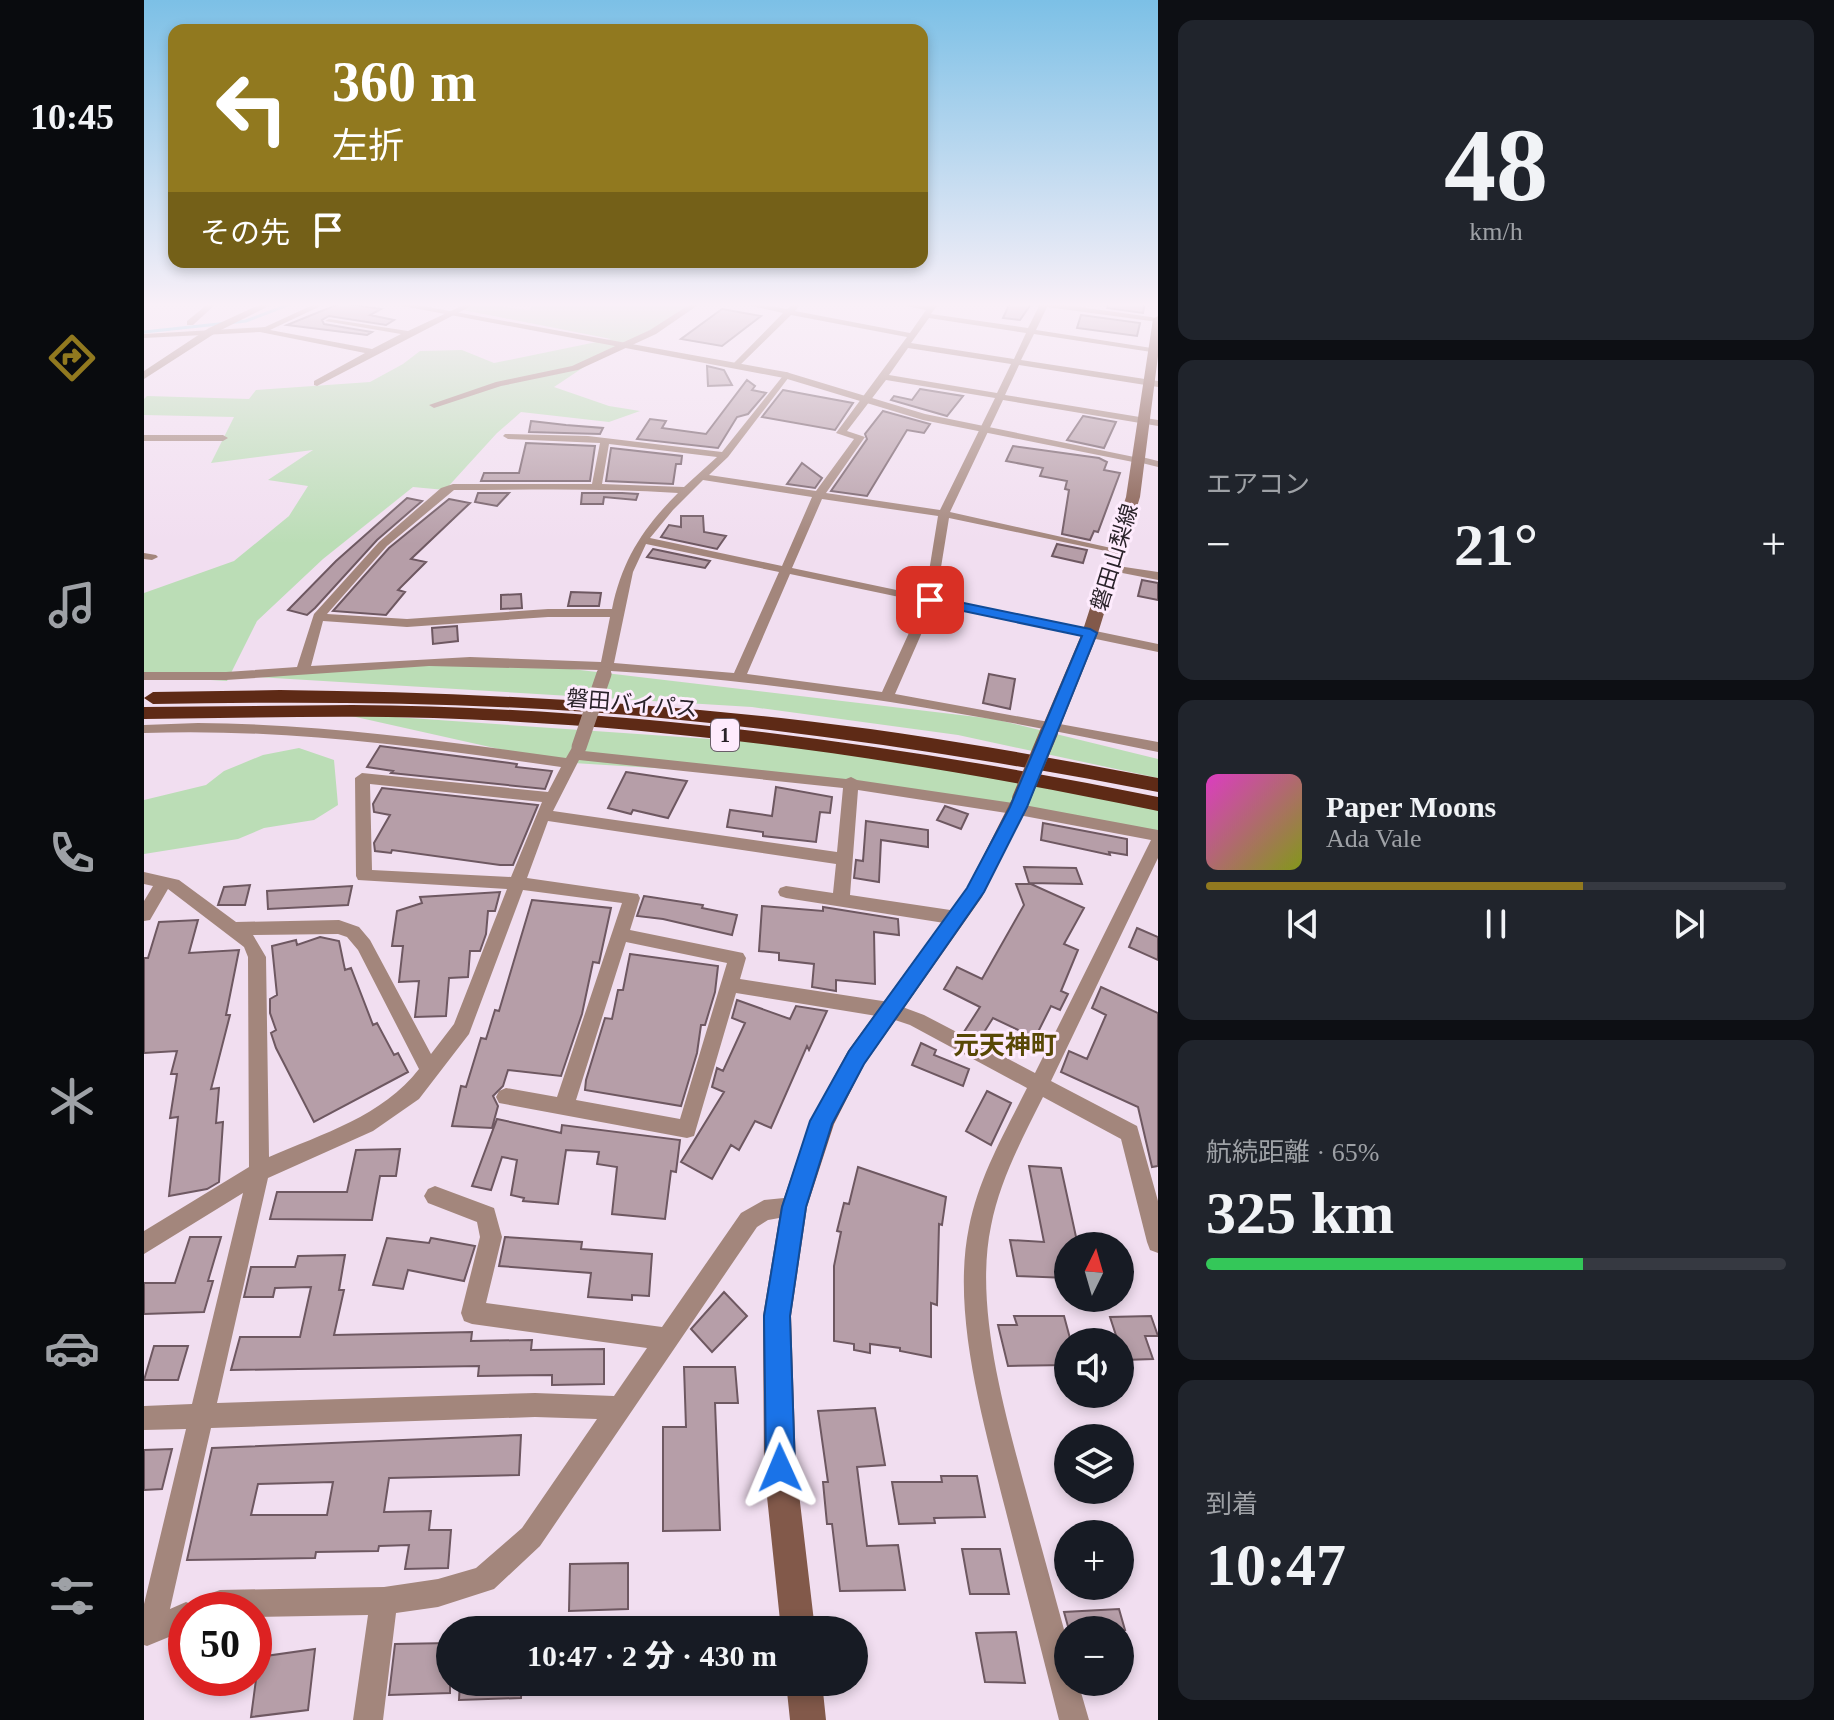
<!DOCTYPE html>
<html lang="ja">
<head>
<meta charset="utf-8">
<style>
  :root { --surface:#171b24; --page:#20242c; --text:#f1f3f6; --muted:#9ea1a6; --line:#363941; --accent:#91791f }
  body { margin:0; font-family:"Times New Roman","Noto Sans JP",serif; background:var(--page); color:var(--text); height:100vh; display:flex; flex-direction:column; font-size:30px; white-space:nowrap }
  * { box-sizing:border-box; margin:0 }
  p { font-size:26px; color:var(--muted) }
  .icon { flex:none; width:44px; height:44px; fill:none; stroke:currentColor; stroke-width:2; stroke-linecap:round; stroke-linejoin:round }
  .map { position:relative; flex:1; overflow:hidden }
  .sheet { display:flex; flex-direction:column; gap:20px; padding:20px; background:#0d0f14; width:676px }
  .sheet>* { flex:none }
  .top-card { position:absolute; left:24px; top:24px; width:760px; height:244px; border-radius:16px; box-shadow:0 4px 12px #0003; background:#91791f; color:#fff; overflow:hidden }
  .needle { width:52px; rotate:5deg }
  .controls { position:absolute; left:910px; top:1232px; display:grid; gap:16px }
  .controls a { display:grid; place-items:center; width:80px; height:80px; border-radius:50%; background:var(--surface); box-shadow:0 4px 12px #0003; font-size:40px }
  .speed { position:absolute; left:24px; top:1592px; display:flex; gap:16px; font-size:40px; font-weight:700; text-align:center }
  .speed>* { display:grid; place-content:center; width:104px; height:104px; border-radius:50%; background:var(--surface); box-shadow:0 4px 12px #0003; line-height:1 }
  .speed .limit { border:12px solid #d22; background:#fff; color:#111 }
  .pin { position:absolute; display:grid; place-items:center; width:68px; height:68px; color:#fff; margin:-34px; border-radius:16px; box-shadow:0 4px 12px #0006 }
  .me { position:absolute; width:88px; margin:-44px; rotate:359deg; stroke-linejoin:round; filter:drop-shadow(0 0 6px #0008) }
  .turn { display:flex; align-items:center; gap:28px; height:168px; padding:0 32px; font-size:36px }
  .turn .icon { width:104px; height:104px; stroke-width:2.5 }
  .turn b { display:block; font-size:56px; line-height:68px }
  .then { display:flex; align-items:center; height:76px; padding:0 32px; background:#0003; gap:16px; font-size:30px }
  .big { font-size:60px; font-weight:800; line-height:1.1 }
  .sheet .tile { flex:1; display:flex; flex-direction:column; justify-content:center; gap:12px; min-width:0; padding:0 28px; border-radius:16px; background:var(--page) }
  .sheet .dial { align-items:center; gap:0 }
  .dial b { font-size:104px; line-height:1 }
  .song { display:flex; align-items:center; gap:24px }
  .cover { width:96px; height:96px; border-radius:12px; background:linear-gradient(135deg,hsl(310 70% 55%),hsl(70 70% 35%)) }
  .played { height:8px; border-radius:4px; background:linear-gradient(90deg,var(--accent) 65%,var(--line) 65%) }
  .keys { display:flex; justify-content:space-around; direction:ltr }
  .heat { display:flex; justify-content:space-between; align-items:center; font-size:44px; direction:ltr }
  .charge { height:12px; border-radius:6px; background:linear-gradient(90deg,#34c759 65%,var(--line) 0) }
  .trip { position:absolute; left:292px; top:1616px; width:432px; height:80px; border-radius:40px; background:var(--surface); box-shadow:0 4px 12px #0003; font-weight:800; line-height:80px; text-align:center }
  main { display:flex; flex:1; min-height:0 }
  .tabs { display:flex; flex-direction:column; width:144px; justify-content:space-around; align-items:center; background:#090b0e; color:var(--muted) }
  .tabs .icon { width:56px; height:56px }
  .tabs .active { color:var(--accent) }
  .tabs b { font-size:36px; color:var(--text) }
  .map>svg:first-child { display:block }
  .green { fill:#bbddb6 }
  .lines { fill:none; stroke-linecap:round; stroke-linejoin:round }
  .stream { stroke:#7ad1e2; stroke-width:3 }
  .building { fill:#b69ea8; stroke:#6e5861; stroke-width:2; fill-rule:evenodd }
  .minor { fill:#a3867c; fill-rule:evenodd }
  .tertiary { fill:#a3867c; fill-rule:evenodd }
  .secondary { fill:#82594a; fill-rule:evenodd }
  .trunk { fill:#5e2a16; fill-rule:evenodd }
  .minor-bridge { stroke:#a3867c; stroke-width:15 }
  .secondary-bridge { stroke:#82594a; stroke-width:18 }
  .route { fill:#1a73e8; stroke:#114b97; stroke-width:2 }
  .labels { text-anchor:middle; stroke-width:6; stroke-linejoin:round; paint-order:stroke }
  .shield { fill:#feebfd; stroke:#695e69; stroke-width:2 }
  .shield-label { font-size:20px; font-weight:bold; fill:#292229 }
  .street-label { font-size:22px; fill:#292229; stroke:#feebfd }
  .quarter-label { font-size:26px; font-weight:bold; fill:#584806; stroke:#feebfd }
</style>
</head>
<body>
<main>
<nav class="tabs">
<b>10:45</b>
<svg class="icon active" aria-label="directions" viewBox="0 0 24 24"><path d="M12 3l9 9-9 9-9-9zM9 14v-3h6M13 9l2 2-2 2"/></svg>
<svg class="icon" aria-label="music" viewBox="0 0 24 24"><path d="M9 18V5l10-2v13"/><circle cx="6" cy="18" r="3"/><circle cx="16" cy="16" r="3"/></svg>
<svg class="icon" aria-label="phone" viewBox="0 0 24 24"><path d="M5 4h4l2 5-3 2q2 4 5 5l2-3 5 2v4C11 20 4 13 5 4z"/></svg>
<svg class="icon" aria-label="climate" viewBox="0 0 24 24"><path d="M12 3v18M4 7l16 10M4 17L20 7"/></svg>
<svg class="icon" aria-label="car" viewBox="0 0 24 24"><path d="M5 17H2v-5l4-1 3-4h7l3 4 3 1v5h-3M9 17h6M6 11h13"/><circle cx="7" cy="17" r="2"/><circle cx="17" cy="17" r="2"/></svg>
<svg class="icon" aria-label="filters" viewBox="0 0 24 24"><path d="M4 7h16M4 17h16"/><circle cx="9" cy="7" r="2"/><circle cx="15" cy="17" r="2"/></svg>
</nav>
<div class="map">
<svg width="1014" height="1720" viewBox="0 0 1014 1720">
  <rect width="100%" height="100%" fill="#f1def0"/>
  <path class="green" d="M329,303L384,310L392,303H546L531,317L452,359L410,387L465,406L496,411L465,422L377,412L353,433L301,490L269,487L179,559L113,621L83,681L0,676V593L90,561L145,516L164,486L124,480L169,450L67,463L90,417L0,415V399L3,396L105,399L112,390L226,382L259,364L276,351L318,350L350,363L467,339L314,309Z
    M267,664L419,668L850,719L1014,759V778L814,735L608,707L113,677Z
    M194,713L695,748L1014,807V834L687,779L413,762Z
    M155,748L190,760L194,805L170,820L120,828L94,839L0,854V800L62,785L80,771L119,755Z"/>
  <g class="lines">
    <path class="stream" d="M0,332L102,321L149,303"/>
  </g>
  <path class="building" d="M197,303L237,309L226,315L250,320L242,325L185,316L178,320L180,324L228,332L223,335L143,325Z
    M866,303H886L887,304L876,320L859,318Z
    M964,303H1001L999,313L963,308Z
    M578,309L617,316L578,346L537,339Z
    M937,315L996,323L993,336L933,328Z
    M563,366L580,370L588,385L564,386Z
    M603,380L611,386L608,390L622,393L604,414L593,417L574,448L493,439L506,419L522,421L518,428L562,434Z
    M776,389L819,396L803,416L747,400L750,396L768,400Z
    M639,390L671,396L709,403L691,430L618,417Z
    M739,411L786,424L780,433L763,430L723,496L687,491L723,439L721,434Z
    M939,416L972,422L960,448L923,440Z
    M387,421L422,425L459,428L456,434L385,432Z
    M382,443L451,446L446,481H337L340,473H375Z
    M869,446L955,458L963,462L960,470L976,473L954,532L950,531L946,540L918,534L925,490L921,489L923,481L896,476L899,468L862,461Z
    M467,448L538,456L537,464H532L529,484L462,481Z
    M658,463L678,478L671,488L643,484Z
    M334,493H365L353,506L331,502Z
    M438,493H478L494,494L492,500L460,497L459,504H437Z
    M263,498L278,501L233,540L171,608L163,615L144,610L192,561Z
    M305,499L326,503L267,559L282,562L254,590L261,592L242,615L189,611L245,548Z
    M537,516H559L560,532L582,536L573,549L517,537L525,525L537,527Z
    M913,544L943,550L939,563L908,556Z
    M509,549L566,561L561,568L503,557Z
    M998,580L1014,583V600L994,596Z
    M427,592L457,593L455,606H424Z
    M377,594L378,608L357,609V595Z
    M313,626L314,641L289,644L288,628Z
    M845,674L871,679L866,709L839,703Z
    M236,746L373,764L372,767L408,771L401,789L247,773L249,771L223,767Z
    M482,772L543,781L524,818L489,810L487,814L464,808Z
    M632,787L688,797L686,813L676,812L672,842L619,836V832L583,827L586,810L628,816Z
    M238,788L394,805L369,865H356L248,850L247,853L231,851L230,843L246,815L230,812L229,804Z
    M801,806L824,814L817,829L793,820Z
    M722,821L784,830V847L737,840L735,882L710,878L712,860L719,861Z
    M899,823L983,839V855L965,852L966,855L897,840Z
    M880,867L932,868L938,884L885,883Z
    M872,884H887L940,908L920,944L934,950L917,991L924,994L916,1010L907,1006L891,1038L849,1018L835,1040L820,1032L836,1007L800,989L813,967L838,979L880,905Z
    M106,885L101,905H74L80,887Z
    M208,886L204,905L124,909L123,891Z
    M356,892L351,911H344L342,934L336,951H326L324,977L305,978L302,1016L271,1017L275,981L255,982L259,946H248L253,911L278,903L276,897Z
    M500,896L559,905L558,908L593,915L588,935L519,919L493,916Z
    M388,900L467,908L455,963L449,962L438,1014L417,1076L364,1070L359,1086L349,1096L354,1106L348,1128L308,1126L317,1086L322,1087L337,1038L342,1039L351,1010L355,1011Z
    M618,906L679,911V907L754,919L755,935L730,932L731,984L692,980V991L668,987L670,964L635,960V953L615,951Z
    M54,920L45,953L95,950L82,1015H86L67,1089L75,1088L72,1123L79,1122L75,1182L63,1189L25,1196L34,1117L26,1118L33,1074H27L33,1051L0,1053V958H4L15,922Z
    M993,928L1014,937V960L985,947Z
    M176,937L195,941L201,970L207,968L229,1025L233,1023L250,1055L254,1053L264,1072L170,1122L132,1048L127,1033L132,1030L126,1013V999L133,995L128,946L152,940L153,945Z
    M486,954L574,966L571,992L561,1025H557L553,1053L537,1106L441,1090L442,1080L461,1018L468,1019L474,990H479Z
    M957,987L1014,1013V1166L1008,1167L994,1107L917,1072L925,1051L943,1059L962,1015L948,1008Z
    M593,1000L646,1019L652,1006L683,1011L665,1050L663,1046L627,1128L611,1121L595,1150L587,1145L568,1179L537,1162L580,1092L568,1087L573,1068L579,1071L601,1023L588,1018Z
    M777,1043L792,1050L790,1055L825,1069L819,1086L768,1065Z
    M843,1091L867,1103L847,1145L822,1131Z
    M353,1119L417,1133L418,1125L536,1140L532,1172L527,1171L521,1219L468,1214L473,1167L453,1164L455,1152L422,1150L414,1204L379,1201L380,1198L367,1195L373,1160L358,1157L347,1190L328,1186Z
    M256,1149L252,1176H236L228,1220L126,1219L133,1192H203L212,1150Z
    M885,1166L917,1168L934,1246H924V1278L873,1276L866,1240L900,1242Z
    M714,1167L802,1197L798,1225L795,1224L793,1305L787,1303V1357L756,1351V1348L726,1344V1353L710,1350V1344L690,1341V1266L697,1232L693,1231L700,1203L705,1204Z
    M46,1237H77L64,1281H69L60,1312L0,1314V1283H31Z
    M361,1237L438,1242L437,1249L508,1254L505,1296L488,1295V1300L444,1297L447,1273L355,1266Z
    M243,1238L285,1243L287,1238L331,1246L320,1281L264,1270L259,1289L229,1285Z
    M201,1255L195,1290H200L190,1335L328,1332L327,1341L388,1340L387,1350L460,1349V1384L408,1385V1375L334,1376L335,1366L87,1370L96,1337H156L167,1287L131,1288L129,1297H100L107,1267H151L154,1256Z
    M580,1292L603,1316L568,1352L547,1329Z
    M870,1316H920L927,1342H924V1365L864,1366L854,1325H873Z
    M1007,1316L1014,1336H1001L1009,1359L980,1360L966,1317Z
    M10,1346H44L34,1380H0Z
    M540,1367H591L594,1403H571L576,1530L519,1531V1427H542Z
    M731,1408L741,1465L713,1467L723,1546L754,1545L761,1590L696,1591L688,1524H683L679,1482H684L674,1411Z
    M377,1435L375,1475L245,1478L240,1512L287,1511L285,1530H307L304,1568L261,1569L265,1545L235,1546L234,1551L172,1552L171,1558L43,1560L68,1448ZM189,1482L183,1515H107L114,1484Z
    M28,1449L18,1489L0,1490V1450Z
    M797,1476H833L841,1517L790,1518L791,1523L755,1524L748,1482H798Z
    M818,1549H856L865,1594H826Z
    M484,1563V1609L425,1611L426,1564Z
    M975,1609L981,1630H925L920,1612Z
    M872,1632L881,1683L841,1682L832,1633Z
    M306,1643V1693L245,1695L251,1644Z
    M171,1649L164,1710L107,1717L115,1657Z
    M316,1682H378L377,1698L315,1700Z"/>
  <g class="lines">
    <path class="minor" d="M65,303H73L49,325H43V321Z
      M173,303H183L126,330L228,349L257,334L181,321L185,319L264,331L324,303H333L173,386L170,385V381L221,353L116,332L0,338V334L121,327Z
      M548,303H557L512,334L434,370L357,386L290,408L285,405L352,382L428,366L506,330Z
      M594,303H608L643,309L650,303H658L651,311L766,333L782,310L748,303L785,306L787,303H795L787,314L884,328L895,306L889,303H907L1014,318V322L903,307L892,330L1014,349V353L890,334L877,360L1014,381V387L875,365L861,395L1014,420V426L859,400L806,512L976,550V554L805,518L792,598L1014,644V652L790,605L751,694L1014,742V752C833,714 652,682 467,671L465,677L460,678L453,674L455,670L285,666L82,680H0V672H82L153,667L170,614L235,542L297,488L309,484H448L456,443L364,439L359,436L361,434L444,436L578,452L642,372L645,373V377L584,457L565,475L672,491L710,439L692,433L763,337L647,315L593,368L590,367V363L639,313ZM785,318L882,333L870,359L767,343ZM764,348L867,364L853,393L745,375ZM742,380L851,398L796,510L682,493L721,437L703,431ZM465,444L573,457L540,487L458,484ZM559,480L668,497L638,566L506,538L529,510ZM310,490C386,490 459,488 534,493C499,528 478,560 468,609H404L263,619L183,614L243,546ZM678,499L794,516L781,596L648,568ZM502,544L635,572L590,673L470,663L489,572ZM646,574L779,602L738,692L603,674ZM404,617H466L457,662L326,657L167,666L179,621L263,627Z
      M0,435H79L84,438L79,441H0Z
      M994,456L1014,461V467L990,461L989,459Z
      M0,553L12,555L14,557L8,560L0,559Z
      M967,565L1014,572V580L963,570V566Z
      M54,723C178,724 300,741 422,758L430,744L435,742L442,747L440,751L702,779L707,777L713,780L869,803L1014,830V858L907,1081L993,1126L1014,1201V1253L1006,1250L1003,1242L977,1139L899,1097C878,1139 856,1180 847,1226C830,1307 861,1413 882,1491C896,1542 910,1593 924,1644V1682H934L945,1720H915C897,1649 879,1579 861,1508C840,1424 807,1314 825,1227C835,1177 860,1134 883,1088L766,1025L745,1018L592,993L550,1136L543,1138L355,1103L352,1097L355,1091L362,1088L413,1097L478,903L379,890L325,1034L275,1099L229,1131L124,1178L73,1403L391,1393L470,1396L503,1348L328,1324L320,1321L317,1313L336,1237L333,1222L284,1203L280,1196L284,1189L291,1186L350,1208L358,1237L342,1303L518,1327L597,1213L620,1200L650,1197L658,1200L661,1207L658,1214L624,1220L613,1227L396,1546L350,1589L294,1607L252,1613L239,1720H209L224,1615L110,1617V1610H42V1630L3,1646L0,1645V1604L42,1429L0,1430V1406L48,1404L99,1193L0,1254V1231L105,1167L104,957L100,947L24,889L6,920L0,921V901L9,886L0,884V872L35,880L92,922L195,920L215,927L226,940L287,1054L310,1024L363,889L214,880L212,876L211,778L218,773L404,792L417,767C278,747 141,728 0,733V725ZM435,760L699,788L693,852L409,811ZM226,784L398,802L367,877L228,870ZM714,790L869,814L1007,840L891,1073L780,1015L745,1002L596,979L602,958L599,953L486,930L496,898L494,894L383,878L404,821L692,864L689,893L642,886L636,888L634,892L636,896L642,898L813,925L819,923L821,918L819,913L813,911L706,895ZM194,934L203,937L214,950L275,1069C239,1116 178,1134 125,1157L122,957L109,935ZM482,942L583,963L536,1119L432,1100ZM391,1417L453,1419L378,1528L332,1568L294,1579L240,1587L76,1590L48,1600L47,1604L42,1602L26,1609L67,1428Z"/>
    <path class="tertiary" d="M119,303H131L73,332L0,379V371L65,328Z
      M243,303H262L642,372L781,414L1000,459L994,463L779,420L640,378Z"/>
    <path class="secondary" d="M1014,316V356L996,497L954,633L914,732L905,738L899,736L896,732L938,633L982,497L1009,319Z
      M877,793L886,799L838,897L720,1065L690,1124L663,1207L647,1316L652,1468L671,1630H637L620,1468L619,1316L637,1207L666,1121L704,1051L823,888L868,799Z
      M642,1682H678L682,1720H646Z"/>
    <path class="trunk" d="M136,690C303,692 470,700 637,718C764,732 889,754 1014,778V792C849,760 684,734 517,718C348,702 178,701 9,704L0,698L9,692Z
      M208,705C479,707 749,743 1014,797V811C776,761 534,726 290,718C193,715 97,718 0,719V707Z"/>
    <path class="minor-bridge" d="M435,747L460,674"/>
    <path class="secondary-bridge" d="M877,799L905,732"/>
  </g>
  <linearGradient id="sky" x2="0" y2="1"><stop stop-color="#7cc0e6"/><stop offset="0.56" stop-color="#f9f0f8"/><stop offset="1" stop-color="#f9f0f8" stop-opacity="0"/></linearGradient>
  <rect width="1014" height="544" fill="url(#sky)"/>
  <path class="route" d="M786,596L946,629L953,633L883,807L840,892L720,1064L688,1124L662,1207L646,1316L651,1468L647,1478L636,1483L626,1478L622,1468L620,1316L638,1207L666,1121L705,1051L823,888L866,807L938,636L781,603V597Z"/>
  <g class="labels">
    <rect class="shield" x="567" y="719" width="28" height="32" rx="6"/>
    <g class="shield-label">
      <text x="581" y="742">1</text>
    </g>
    <g class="street-label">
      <text transform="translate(970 557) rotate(-73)" y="8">磐田山梨線</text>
      <text transform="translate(488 703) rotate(5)" y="8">磐田バイパス</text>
    </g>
    <g class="quarter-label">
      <text x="861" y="1054">元天神町</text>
    </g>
  </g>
</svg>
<div class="controls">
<a><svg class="needle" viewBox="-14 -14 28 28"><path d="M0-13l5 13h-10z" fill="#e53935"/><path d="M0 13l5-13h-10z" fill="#9ea1a6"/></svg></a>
<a><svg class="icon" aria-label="sound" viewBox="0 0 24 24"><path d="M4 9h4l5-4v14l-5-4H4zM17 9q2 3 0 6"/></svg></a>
<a><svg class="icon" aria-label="layers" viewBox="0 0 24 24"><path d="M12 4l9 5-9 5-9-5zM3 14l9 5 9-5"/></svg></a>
<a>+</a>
<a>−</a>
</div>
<div class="speed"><div class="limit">50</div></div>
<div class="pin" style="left:786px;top:600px;background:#d93025"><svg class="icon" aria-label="arrive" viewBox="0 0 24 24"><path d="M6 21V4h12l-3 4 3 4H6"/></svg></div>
<svg class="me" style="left:636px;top:1468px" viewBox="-20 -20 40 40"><path d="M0-17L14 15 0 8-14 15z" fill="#1a73e8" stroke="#fff" stroke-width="4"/></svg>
<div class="trip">10:47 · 2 分 · 430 m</div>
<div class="top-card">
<div class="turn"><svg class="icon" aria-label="left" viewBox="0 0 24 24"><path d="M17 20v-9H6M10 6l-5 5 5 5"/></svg><div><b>360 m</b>左折</div></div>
<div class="then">その先<svg class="icon" aria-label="arrive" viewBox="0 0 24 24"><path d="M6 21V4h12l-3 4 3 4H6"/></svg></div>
</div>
</div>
<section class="sheet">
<div class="tile dial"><b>48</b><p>km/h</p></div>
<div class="tile"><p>エアコン</p>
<div class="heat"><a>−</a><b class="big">21°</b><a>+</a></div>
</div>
<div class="tile">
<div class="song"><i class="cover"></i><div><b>Paper Moons</b><p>Ada Vale</p></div></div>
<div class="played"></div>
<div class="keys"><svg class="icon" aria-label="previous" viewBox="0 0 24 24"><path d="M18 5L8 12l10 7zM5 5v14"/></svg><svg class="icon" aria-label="pause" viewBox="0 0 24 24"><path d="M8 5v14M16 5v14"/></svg><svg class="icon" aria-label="next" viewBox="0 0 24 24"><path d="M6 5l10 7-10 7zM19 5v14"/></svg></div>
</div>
<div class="tile"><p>航続距離 · 65%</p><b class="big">325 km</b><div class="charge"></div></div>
<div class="tile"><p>到着</p><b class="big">10:47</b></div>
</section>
</main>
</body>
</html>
